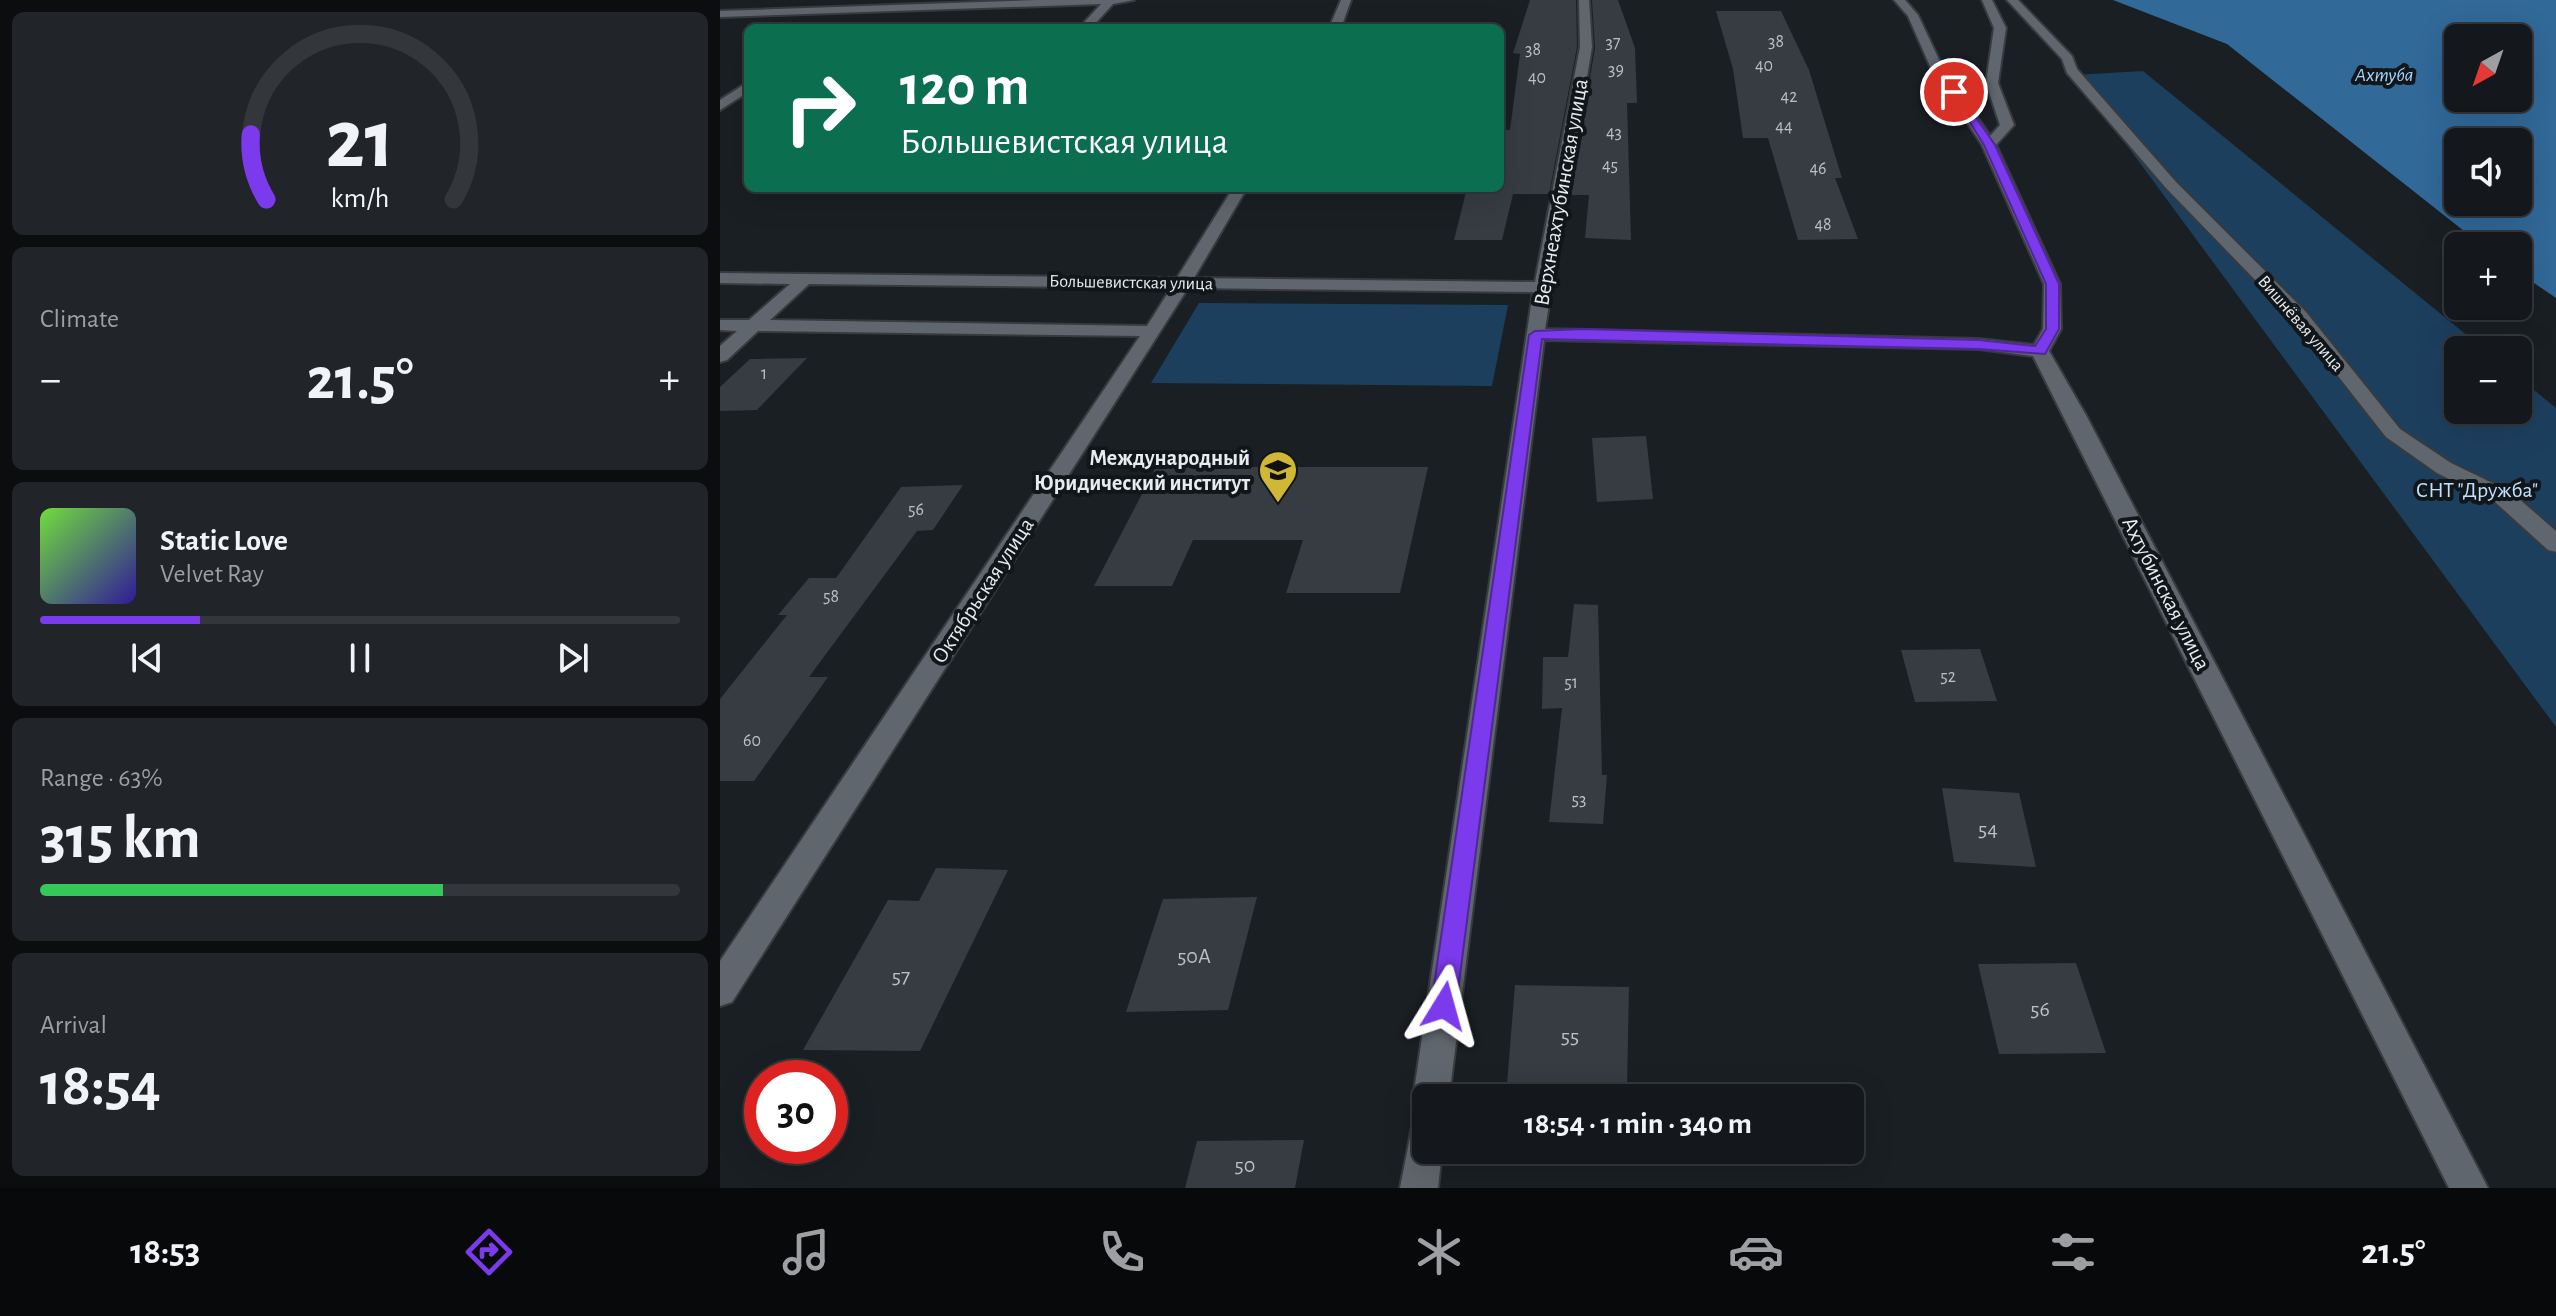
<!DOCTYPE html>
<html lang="en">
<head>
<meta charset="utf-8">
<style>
  :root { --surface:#14171b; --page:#212428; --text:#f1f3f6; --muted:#9d9fa3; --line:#33363a; --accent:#7c3aed }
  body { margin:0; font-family:"Alegreya Sans",sans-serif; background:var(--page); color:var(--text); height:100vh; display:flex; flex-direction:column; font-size:30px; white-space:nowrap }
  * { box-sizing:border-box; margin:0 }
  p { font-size:26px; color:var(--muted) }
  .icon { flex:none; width:44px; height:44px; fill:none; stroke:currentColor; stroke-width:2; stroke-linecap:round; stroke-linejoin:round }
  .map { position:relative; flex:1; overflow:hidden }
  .side { display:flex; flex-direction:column; gap:12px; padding:12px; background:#0b0d0f; width:720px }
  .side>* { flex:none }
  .banner { position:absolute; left:24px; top:24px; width:760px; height:168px; border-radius:12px; box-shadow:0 8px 32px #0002,0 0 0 2px var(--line); background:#0b6e4f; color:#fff; overflow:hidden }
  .needle { width:52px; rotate:220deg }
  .buttons { position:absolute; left:1724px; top:24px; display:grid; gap:16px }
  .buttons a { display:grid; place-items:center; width:88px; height:88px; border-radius:12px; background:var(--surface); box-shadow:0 8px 32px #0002,0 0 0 2px var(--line); font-size:40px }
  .speed { position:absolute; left:24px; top:1060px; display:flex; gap:16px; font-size:40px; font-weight:700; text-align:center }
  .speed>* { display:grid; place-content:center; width:104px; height:104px; border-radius:50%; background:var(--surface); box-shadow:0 8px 32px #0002,0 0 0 2px var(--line); line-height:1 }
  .speed .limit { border:12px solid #d22; background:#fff; color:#111 }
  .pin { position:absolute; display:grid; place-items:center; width:68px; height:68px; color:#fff; margin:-34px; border:4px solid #fff; border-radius:50%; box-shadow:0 2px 8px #0007 }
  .me { position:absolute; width:88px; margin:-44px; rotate:8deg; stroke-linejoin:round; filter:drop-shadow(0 0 6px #0008) }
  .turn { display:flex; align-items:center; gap:28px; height:168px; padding:0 24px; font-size:36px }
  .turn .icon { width:104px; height:104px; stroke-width:2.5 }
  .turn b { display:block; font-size:56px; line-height:68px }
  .big { font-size:60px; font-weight:700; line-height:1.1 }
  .side .tile { flex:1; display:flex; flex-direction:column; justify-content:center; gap:12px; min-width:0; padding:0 28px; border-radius:12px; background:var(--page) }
  .side .dial { align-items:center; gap:0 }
  .dial svg { height:208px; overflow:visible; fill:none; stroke:var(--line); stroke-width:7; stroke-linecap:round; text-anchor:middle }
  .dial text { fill:var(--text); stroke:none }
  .song { display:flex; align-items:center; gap:24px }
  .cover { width:96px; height:96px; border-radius:12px; background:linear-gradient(135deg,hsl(100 70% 55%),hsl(250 70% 35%)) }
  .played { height:8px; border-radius:4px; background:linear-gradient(90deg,var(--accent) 25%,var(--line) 25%) }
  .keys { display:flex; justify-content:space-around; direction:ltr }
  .heat { display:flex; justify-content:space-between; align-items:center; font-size:44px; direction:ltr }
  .charge { height:12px; border-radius:6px; background:linear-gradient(90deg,#34c759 63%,var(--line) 0) }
  .trip { position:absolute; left:692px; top:1084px; width:452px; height:80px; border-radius:12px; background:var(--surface); box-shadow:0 8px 32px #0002,0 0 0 2px var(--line); font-weight:700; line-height:80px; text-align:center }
  .tabs { display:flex; height:128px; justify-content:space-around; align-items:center; background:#08090b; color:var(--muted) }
  .tabs .icon { width:56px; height:56px }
  .tabs .current { color:var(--accent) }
  .tabs b { font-size:36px; color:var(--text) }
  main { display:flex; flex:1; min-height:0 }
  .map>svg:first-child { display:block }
  .green { fill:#1d3f5e }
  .water { fill:#316999; fill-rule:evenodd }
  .building { fill:#363c42 }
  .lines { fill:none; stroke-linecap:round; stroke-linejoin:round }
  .minor-casing { stroke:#373b3f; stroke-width:4 }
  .minor { fill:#60666d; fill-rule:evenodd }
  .route { fill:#7c3aed; stroke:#51269a; stroke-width:2 }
  .labels { text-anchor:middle; stroke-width:8; stroke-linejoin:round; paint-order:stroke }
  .number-label { font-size:18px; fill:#bcc0c4 }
  .far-street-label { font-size:18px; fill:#e8ecef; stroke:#11161a }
  .far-water-label { font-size:20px; font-style:italic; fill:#a7d4fe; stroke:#11161a }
  .street-label { font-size:22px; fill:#e8ecef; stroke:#11161a }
  .poi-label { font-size:22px; font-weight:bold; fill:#e8ecef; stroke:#11161a; text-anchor:end }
  .park-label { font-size:22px; fill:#c3e1fe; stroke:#11161a }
  .near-number-label { font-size:22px; fill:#bcc0c4 }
</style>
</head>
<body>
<main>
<section class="side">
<div class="tile dial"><svg viewBox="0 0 100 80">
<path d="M14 69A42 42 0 1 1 86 69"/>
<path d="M14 69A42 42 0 0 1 8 44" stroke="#7c3aed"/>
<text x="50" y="56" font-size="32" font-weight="700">21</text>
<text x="50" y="72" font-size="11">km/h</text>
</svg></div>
<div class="tile"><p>Climate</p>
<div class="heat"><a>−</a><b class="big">21.5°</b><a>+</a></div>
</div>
<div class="tile">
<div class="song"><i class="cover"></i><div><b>Static Love</b><p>Velvet Ray</p></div></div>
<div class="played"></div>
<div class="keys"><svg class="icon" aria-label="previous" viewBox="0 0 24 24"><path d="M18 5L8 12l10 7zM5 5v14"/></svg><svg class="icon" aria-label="pause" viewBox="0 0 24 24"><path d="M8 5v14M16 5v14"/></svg><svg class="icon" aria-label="next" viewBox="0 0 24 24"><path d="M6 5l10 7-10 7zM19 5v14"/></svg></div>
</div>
<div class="tile"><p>Range · 63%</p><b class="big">315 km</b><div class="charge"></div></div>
<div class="tile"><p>Arrival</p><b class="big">18:54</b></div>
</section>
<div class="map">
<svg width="1836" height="1188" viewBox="0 0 1836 1188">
  <rect width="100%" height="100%" fill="#1a1f24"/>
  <path class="green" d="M1423,71L1765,350H1738V410H1798V377L1836,408V727L1355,75Z
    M479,303L788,305L772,386L431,383Z"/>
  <path class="water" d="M1393,0H1836V298L1798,272V246H1763L1507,44ZM1738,38H1798V98H1738ZM1738,142H1798V202H1738Z"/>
  <path class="building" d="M810,0H856L857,47L829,194H793L782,240H734L747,188H780V130H790L800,54L793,53Z
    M872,0H898L915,48L917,103H907L911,240L865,238L869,195H850L875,48Z
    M996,11H1061L1089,70L1122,178H1115L1138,239L1078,240L1048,138H1023L1013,69Z
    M87,358L37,410L0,411V387L30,359Z
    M926,436L933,499L877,502L872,438Z
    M436,467H708L680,593H566L583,540H473L452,586H374Z
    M243,485L213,530L197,531L89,677H108L34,781H0V699L67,615H58L89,578H116L181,487Z
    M854,604L878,605L882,775H887L883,824L829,822L842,708L822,709L823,657H848Z
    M1260,649L1277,701L1195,702L1181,650Z
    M1222,788L1299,793L1316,867L1234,862Z
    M216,868L288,870L200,1051L83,1050L168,900L199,901Z
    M537,897L508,1010L406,1012L443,899Z
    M1356,963L1386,1053L1279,1054L1258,964Z
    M795,985L909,987L907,1086L787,1084Z
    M584,1140L575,1188H465L477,1141Z"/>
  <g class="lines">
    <g class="minor-casing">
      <path id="minor" d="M317,0H414L393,4L371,28H359L381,4L0,17V11Z
        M621,0H631L621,28H609Z
        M859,0H869L872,47L825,329L1259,339L1314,345L1323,329L1324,284L1262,145L1210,66L1188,16L1174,0H1185L1198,15L1222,66L1270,136L1280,125L1266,83L1274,28L1262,0H1272L1286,28L1278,83L1294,125L1276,145L1340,284L1341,329L1329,351L1367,417L1768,1188H1729L1313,356L1259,349L824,340L729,1098H706V1114L698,1111L693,1098L813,292L468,288L12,1002L0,1006V961L420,336L38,331L7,360L0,362V346L17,331L0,330V320H29L70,284L0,283V273L457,278L513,188H527L474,278L815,282L860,47ZM89,284L451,288L427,326L50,320Z
        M1287,0H1298L1352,56L1357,69L1456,182L1586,312L1680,429L1731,463L1791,492L1836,531V552L1828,550L1775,502L1717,473L1666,437L1574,320L1446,188L1347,73L1342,59Z
        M28,82V92L0,110V100Z
        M706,1117V1150H722L718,1188H680L693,1122Z"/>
    </g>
    <use href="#minor" class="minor"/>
  </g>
  <path class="route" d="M1230,90H1237L1275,145L1339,284V329L1325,354L1259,349L822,339L736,1006L733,1015L724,1019L715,1015L711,1006L809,335L815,331L863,329L1259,340L1315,346L1326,329V284L1264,145Z"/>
  <defs>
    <g id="university-pin" transform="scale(2)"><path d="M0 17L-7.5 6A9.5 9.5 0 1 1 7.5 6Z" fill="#d1b736" stroke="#11161a"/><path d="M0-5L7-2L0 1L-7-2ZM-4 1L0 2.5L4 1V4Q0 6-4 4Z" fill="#111"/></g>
  </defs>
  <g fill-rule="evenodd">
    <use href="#university-pin" x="558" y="470"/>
  </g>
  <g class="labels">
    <g class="number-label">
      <text x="1056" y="47">38</text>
      <text x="893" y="48">37</text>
      <text x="813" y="55">38</text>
      <text x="1044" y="71">40</text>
      <text x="896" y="75">39</text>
      <text x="817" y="83">40</text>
      <text x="1069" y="102">42</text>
      <text x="1064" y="132">44</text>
      <text x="894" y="138">43</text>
      <text x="890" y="171">45</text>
      <text x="1098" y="174">46</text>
      <text x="1103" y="230">48</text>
      <text x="44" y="379">1</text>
      <text x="196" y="515">56</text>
      <text x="111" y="602">58</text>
      <text x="1228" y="682">52</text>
      <text x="851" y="688">51</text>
      <text x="32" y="746">60</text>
      <text x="859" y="805">53</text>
    </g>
    <g class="far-street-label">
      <text transform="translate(411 282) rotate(1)" y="6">Большевистская улица</text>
      <text transform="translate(1581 323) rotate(49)" y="6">Вишнёвая улица</text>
    </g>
    <g class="far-water-label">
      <text x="1664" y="81">Ахтуба</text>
    </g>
    <g class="street-label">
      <text transform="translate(840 192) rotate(-80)" y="8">Верхнеахтубинская улица</text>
      <text transform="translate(262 590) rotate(-57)" y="8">Октябрьская улица</text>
      <text transform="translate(1447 593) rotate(63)" y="8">Ахтубинская улица</text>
    </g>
    <g class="poi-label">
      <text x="530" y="465">Международный<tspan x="530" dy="25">Юридический институт</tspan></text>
    </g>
    <g class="park-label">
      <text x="1757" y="497">СНТ "Дружба"</text>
    </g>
    <g class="near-number-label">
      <text x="1268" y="836">54</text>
      <text x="474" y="963">50А</text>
      <text x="181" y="983">57</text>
      <text x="1320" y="1016">56</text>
      <text x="850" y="1043">55</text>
      <text x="525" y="1172">50</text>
    </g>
  </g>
</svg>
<div class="buttons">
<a><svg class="needle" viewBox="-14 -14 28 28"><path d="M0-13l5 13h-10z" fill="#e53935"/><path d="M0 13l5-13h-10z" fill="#9d9fa3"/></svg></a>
<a><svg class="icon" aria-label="sound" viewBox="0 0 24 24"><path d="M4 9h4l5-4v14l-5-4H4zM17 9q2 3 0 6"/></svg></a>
<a>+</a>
<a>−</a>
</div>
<div class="speed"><div class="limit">30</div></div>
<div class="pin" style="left:1234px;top:92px;background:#d93025"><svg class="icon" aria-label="arrive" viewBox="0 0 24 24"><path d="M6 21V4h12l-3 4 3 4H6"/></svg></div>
<svg class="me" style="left:724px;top:1006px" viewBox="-20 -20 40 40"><path d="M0-17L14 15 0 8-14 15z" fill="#7c3aed" stroke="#fff" stroke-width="4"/></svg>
<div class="trip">18:54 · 1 min · 340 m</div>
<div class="banner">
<div class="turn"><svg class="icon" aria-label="right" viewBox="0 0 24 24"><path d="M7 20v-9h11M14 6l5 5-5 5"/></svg><div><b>120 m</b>Большевистская улица</div></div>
</div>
</div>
</main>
<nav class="tabs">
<b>18:53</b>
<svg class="icon current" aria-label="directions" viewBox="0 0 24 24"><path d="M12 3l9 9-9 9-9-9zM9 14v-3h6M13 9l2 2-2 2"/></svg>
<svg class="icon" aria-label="music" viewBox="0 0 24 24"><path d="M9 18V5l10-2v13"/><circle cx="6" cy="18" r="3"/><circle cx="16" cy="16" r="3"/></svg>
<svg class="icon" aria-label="phone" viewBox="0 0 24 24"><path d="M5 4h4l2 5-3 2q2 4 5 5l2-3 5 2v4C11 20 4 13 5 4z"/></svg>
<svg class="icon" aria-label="climate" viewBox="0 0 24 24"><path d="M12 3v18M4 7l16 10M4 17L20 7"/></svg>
<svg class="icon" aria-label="car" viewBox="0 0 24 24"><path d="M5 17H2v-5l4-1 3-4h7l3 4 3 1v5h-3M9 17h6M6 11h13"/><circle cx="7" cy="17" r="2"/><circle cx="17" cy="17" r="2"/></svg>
<svg class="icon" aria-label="filters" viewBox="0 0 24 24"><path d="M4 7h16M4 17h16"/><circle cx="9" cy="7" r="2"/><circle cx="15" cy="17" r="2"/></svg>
<b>21.5°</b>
</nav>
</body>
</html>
